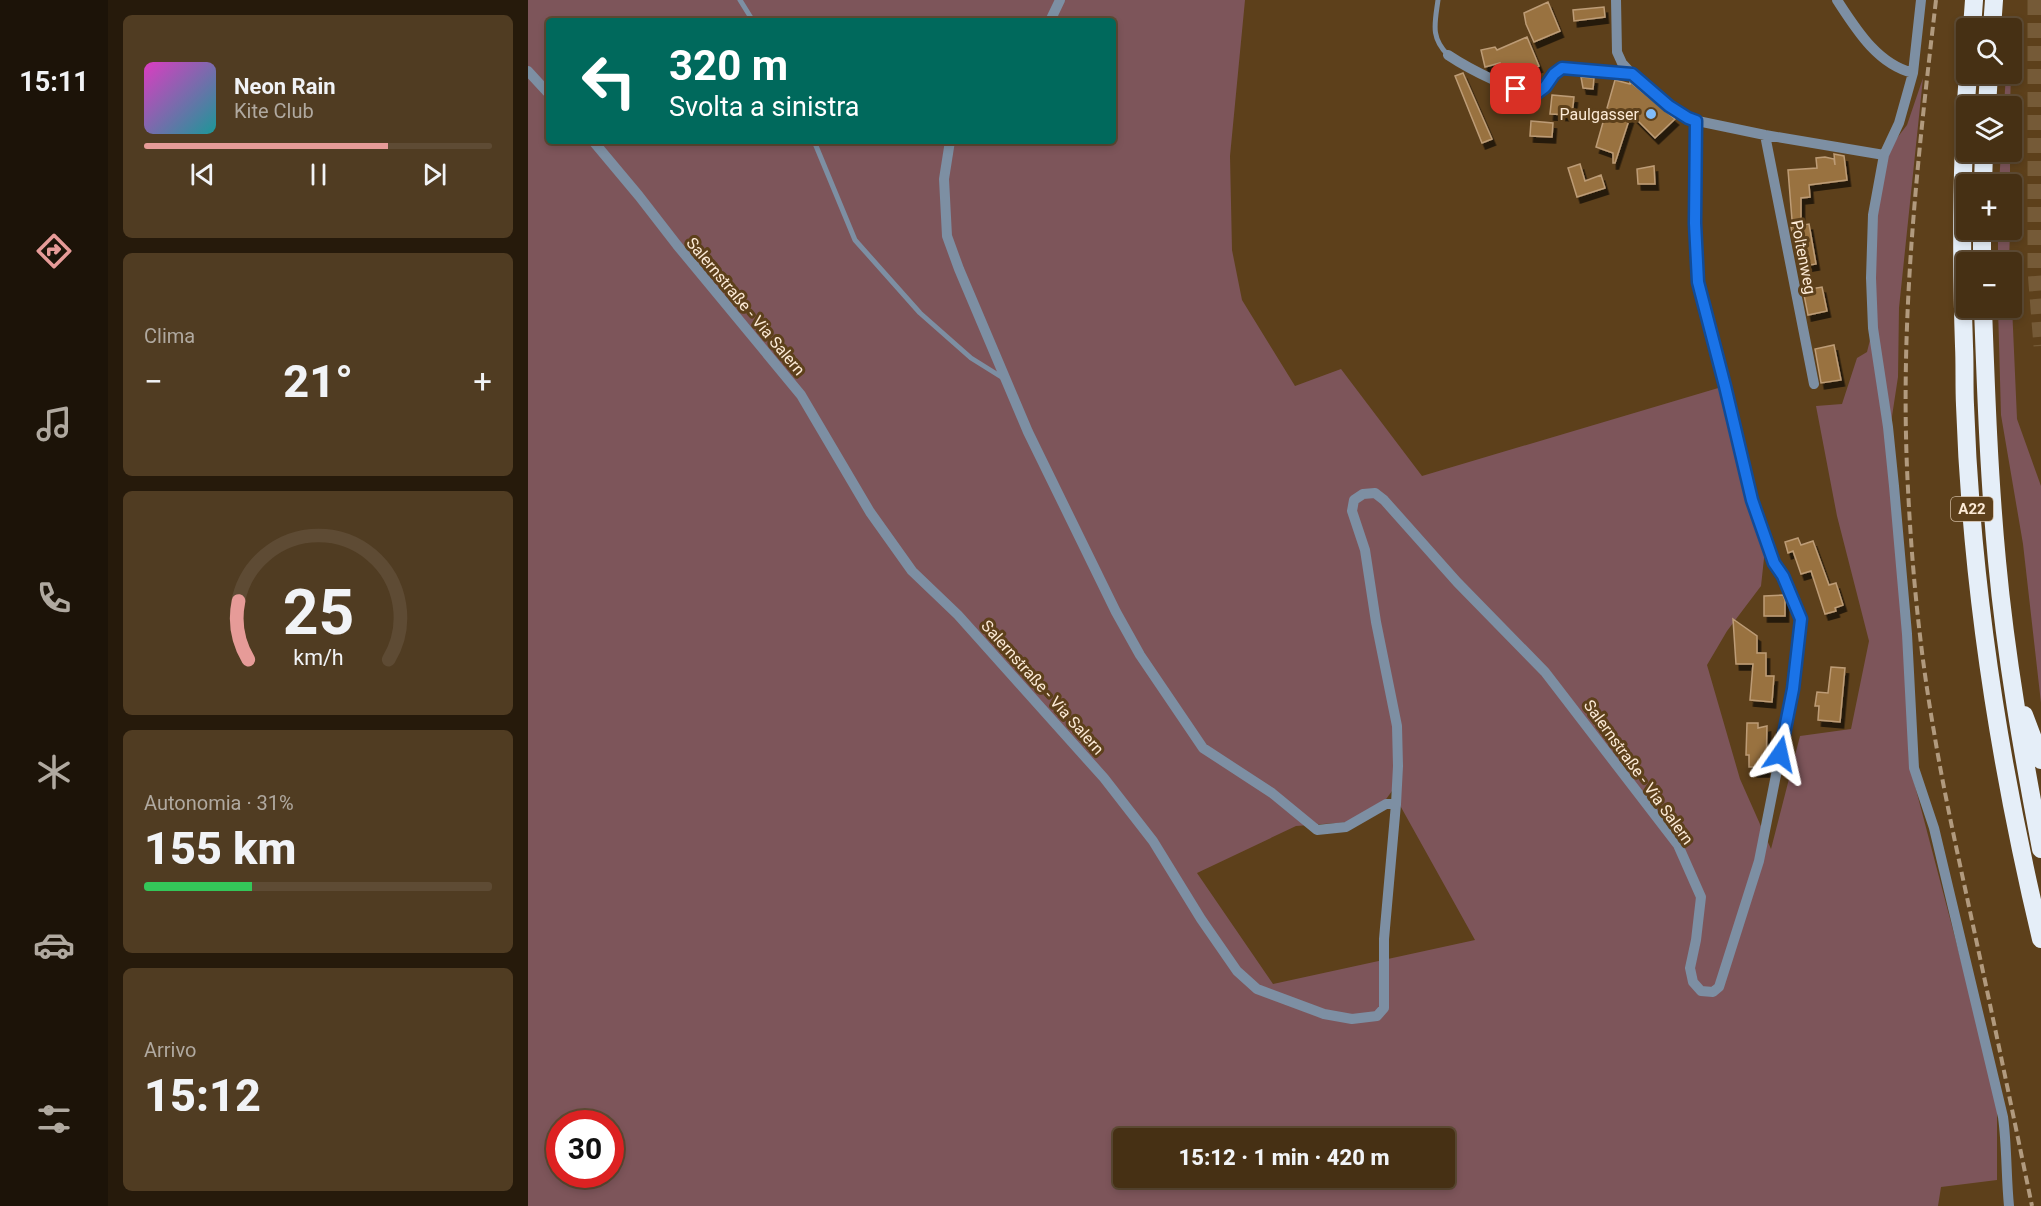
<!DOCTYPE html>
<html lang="it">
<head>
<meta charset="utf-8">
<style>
  :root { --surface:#463014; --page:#503c22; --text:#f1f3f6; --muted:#b0a9a0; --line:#5e4b34; --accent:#e69b98 }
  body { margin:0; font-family:Roboto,sans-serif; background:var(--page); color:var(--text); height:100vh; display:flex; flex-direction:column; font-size:22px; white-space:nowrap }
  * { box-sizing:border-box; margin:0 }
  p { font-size:20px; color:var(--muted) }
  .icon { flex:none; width:33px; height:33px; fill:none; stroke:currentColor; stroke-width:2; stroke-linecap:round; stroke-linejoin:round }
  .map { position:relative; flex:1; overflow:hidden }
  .panel { display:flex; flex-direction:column; gap:15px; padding:15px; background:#261a0b; width:420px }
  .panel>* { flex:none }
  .top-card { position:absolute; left:18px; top:18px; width:570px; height:126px; border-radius:6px; box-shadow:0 3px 9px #0003,0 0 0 2px var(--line); background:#00695c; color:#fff; overflow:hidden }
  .tools { position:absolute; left:1428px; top:18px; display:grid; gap:12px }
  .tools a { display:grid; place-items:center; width:66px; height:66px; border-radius:6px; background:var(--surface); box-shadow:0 3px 9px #0003,0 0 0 2px var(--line); font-size:30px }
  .speed { position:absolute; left:18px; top:1110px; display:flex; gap:12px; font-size:30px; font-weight:700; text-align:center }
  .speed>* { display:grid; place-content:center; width:78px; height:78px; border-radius:50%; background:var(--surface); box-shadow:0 3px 9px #0003,0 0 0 2px var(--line); line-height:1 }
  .speed .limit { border:9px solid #d22; background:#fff; color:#111 }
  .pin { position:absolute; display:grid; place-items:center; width:51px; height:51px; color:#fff; margin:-26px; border-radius:12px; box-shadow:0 3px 9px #0006 }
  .me { position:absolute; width:66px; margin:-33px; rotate:11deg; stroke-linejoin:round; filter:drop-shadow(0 0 4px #0008) }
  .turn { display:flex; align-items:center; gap:21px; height:126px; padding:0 24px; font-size:27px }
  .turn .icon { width:78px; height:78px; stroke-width:2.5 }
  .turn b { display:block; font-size:42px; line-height:51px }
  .big { font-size:45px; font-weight:800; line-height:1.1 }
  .panel .widget { flex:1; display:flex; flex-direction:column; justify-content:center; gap:9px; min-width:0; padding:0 21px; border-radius:9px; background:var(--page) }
  .panel .dial { align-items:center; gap:0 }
  .dial svg { height:156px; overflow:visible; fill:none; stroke:var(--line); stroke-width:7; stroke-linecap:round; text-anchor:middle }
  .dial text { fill:var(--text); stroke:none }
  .song { display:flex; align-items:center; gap:18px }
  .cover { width:72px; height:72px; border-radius:9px; background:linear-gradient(135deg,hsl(310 70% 55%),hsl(180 70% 35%)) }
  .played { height:6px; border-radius:3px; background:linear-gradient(90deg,var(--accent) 70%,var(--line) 70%) }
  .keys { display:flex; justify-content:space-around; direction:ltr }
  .heat { display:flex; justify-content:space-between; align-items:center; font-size:33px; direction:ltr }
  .charge { height:9px; border-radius:4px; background:linear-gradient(90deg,#34c759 31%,var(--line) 0) }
  .trip { position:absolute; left:585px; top:1128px; width:342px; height:60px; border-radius:6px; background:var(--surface); box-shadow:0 3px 9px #0003,0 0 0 2px var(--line); font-weight:800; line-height:60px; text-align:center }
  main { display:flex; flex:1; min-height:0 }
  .dock { display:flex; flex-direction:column; width:108px; justify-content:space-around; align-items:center; background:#1c1308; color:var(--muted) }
  .dock .icon { width:42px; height:42px }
  .dock .on { color:var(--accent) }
  .dock b { font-size:27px; color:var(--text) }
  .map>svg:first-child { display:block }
  .green { fill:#7d555a; fill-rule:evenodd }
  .building { fill:#997241; stroke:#bd9c76; stroke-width:1.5; filter:url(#shadow) }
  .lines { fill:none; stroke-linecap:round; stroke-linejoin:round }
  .primary-tunnel { stroke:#755a37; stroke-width:15; stroke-dasharray:15 8; stroke-linecap:butt }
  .service { stroke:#7d8fa3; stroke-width:5 }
  .minor { stroke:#7d8fa3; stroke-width:10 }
  .motorway { stroke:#e5eef8; stroke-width:18 }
  .rail { stroke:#b19a7e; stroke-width:4; stroke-dasharray:9 4.5; stroke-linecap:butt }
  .route-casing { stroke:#114b97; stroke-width:15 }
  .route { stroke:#1a73e8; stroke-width:10 }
  .poi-dot { fill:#81bcfa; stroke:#5d401b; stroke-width:2 }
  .labels { text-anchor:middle; stroke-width:6; stroke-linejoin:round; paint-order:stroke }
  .shield { fill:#5d401b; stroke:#ccb79e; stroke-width:1.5 }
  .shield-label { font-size:15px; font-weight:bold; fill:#fcead6 }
  .poi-label { font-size:16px; fill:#fcead6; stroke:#5d401b; text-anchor:end }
  .street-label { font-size:16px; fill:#fcead6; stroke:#5d401b }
</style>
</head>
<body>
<main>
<nav class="dock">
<b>15:11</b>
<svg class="icon on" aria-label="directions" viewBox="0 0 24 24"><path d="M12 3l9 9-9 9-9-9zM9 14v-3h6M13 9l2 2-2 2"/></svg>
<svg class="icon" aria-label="music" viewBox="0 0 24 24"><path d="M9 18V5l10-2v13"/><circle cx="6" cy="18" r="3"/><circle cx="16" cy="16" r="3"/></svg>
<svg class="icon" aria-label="phone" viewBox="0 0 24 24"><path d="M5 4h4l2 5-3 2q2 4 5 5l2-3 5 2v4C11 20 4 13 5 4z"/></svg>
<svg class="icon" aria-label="climate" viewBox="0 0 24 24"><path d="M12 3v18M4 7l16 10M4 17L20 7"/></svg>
<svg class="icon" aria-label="car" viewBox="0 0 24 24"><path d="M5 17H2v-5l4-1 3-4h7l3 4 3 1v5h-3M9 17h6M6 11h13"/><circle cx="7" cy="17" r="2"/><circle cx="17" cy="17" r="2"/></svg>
<svg class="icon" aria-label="filters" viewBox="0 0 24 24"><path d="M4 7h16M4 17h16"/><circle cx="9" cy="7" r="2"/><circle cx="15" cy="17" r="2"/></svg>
</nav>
<section class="panel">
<div class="widget">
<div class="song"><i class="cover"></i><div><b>Neon Rain</b><p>Kite Club</p></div></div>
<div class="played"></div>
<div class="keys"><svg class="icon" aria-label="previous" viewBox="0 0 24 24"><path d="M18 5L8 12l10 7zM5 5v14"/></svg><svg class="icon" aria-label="pause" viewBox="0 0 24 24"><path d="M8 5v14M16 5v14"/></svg><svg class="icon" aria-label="next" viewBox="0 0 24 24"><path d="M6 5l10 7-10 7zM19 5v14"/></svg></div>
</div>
<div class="widget"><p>Clima</p>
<div class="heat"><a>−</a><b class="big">21°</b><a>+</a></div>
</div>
<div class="widget dial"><svg viewBox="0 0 100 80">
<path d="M14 69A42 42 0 1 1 86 69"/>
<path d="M14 69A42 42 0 0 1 9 39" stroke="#e69b98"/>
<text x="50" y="56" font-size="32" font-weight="700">25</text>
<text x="50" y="72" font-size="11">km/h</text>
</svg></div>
<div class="widget"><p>Autonomia · 31%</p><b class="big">155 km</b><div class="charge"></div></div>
<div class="widget"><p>Arrivo</p><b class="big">15:12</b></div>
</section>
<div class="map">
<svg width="1513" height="1206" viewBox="0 0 1513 1206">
  <defs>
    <filter id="shadow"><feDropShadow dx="3.5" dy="6" stdDeviation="0" flood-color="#0009"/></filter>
  </defs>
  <rect width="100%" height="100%" fill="#5d401b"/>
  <path class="green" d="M0,0H717L702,156L704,250L714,300L767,386L813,369L894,476L1197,386L1238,540L1233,586L1199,631L1179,665L1212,779L1243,849L1272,736L1323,729L1341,641L1309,516L1288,406L1314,404L1329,358L1339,352L1345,328L1343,278L1356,155L1379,125L1395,78L1371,308L1370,377L1359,449L1378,648L1381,763L1469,1097V1180L1413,1187L1410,1206H0ZM21,21H585V141H21ZM864,791L947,940L745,984L669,873L768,826L822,822L853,806ZM32,1124H82V1174H32ZM596,1138H916V1178H596Z
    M1478,74H1483L1482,106H1476Z
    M1473,152H1482V184H1471Z
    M1470,230H1482L1481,262H1470Z
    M1484,306L1489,419L1513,486V703L1495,544L1473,415L1470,308H1484Z"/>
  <path class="building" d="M1020,2L1032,31L1006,42L998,24L996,13Z
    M1076,7L1077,17L1046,21L1045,10Z
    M999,37L1011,66L995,73L993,69L978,76L972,63L957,67L953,50L967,47L969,50Z
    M935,73L964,139L954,143L927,76Z
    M1053,77L1066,78L1065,89L1055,88Z
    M1087,80L1102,84V82L1147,119L1127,138L1105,116L1104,111L1087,163H1085V153L1068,147Z
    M1024,95L1046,97L1044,115L1022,114Z
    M1003,121L1025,123L1024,137L1002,136Z
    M1306,154L1316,156L1319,180L1281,185L1282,197L1273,198V220H1264L1260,170L1289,168L1288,158L1297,157L1306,159L1307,165Z
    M1052,164L1057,181L1073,175L1077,188L1049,197L1040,168Z
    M1126,166L1127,184H1110L1109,169Z
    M1281,224L1288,264L1271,267L1263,227Z
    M1294,287L1299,311L1280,315L1276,295L1283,294L1282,289Z
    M1306,345L1313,380L1293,383L1287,349Z
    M1270,538L1273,545L1285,541L1301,585L1308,583L1315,605L1307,608L1308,611L1297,614L1283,571L1273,574L1265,551L1260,553L1257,542Z
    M1255,595L1257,600V616H1236V596Z
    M1205,619L1229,636V653H1238V676H1246L1244,702L1222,700L1225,664H1208Z
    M1303,667L1317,668L1312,722L1290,720L1291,706H1287L1289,692L1300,693Z
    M1219,723H1230V728L1239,726L1238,771H1226V767H1221V755H1218Z"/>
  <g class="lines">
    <path class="primary-tunnel" d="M1507,0V271L1513,346"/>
    <path class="service" d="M212,0L225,21
      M910,0C907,23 902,37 920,55
      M286,141L327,240L392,313L443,358L475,378"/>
    <path class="minor" d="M1088,0L1089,52L1094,63L1104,74L1141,106L1160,119L1237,135L1356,155
      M1309,0C1328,29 1349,64 1385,73
      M1393,0L1385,73L1371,123L1356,155L1345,215L1343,278L1345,328L1360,427L1366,486L1379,634L1386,768L1406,828L1475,1117C1479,1146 1478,1176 1481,1206
      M522,21L532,0
      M920,55C935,65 995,99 1011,91C1022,87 1024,73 1034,68L1104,74
      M0,71L21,94
      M1237,135L1286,384
      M65,141L111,196L149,245L273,395L342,512L384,571L430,615L576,778L625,841L673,919L709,971L729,989L796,1014L824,1019L849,1016L856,1008V939L868,804L870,766L869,726L848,622L837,550L824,511L826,500L835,494L847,493L856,500L929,582L1017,672L1150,845L1173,897L1168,940L1162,968L1165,982L1173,991L1185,992L1191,987L1231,861L1265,689L1273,619L1255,576L1246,563L1224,500L1197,386L1170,282L1167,223L1168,121
      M422,141L416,179L419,236L431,269L500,432L588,612L612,655L675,748L744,793L789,830L818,827L858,804H868"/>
    <path class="motorway" d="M1444,28L1446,0
      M1464,28L1466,0
      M1440,74C1433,164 1433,255 1436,346C1437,365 1436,385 1437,405C1443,581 1472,767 1513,939
      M1459,106L1461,74
      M1455,184L1456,152
      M1454,262V230
      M1455,308C1458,392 1461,477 1469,561C1478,658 1495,754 1513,849
      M1496,715L1513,760"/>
    <path class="rail" d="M1408,0C1389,163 1371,324 1380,489C1384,570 1392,652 1406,732C1417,799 1432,864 1446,930C1466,1022 1485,1114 1504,1206"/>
  </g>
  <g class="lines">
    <g class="route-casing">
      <path id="route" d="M988,89L1009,93L1017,87L1026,74L1034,68L1104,74L1141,106L1160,118L1168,121L1167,223L1170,282L1197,386L1224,500L1246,563L1255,576L1273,619L1265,689L1252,754"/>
    </g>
    <use href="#route" class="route"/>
  </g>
  <circle class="poi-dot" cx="1123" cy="114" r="6"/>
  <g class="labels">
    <rect class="shield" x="1423" y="497" width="42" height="24" rx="4.5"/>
    <g class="shield-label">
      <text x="1444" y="514">A22</text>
    </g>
    <g class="poi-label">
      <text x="1111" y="120">Paulgasser</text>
    </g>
    <g class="street-label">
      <text transform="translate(1276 257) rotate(79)" y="6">Poltenweg</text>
      <text transform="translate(218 306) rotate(50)" y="6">Salernstraße - Via Salern</text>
      <text transform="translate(515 687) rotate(48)" y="6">Salernstraße - Via Salern</text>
      <text transform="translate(1111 772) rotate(54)" y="6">Salernstraße - Via Salern</text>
    </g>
  </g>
</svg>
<div class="tools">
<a><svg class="icon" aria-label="search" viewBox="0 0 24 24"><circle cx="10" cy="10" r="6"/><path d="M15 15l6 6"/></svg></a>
<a><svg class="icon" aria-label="layers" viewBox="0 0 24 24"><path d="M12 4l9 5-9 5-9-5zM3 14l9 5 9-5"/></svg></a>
<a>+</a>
<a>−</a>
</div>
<div class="speed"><div class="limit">30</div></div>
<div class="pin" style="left:988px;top:89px;background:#d93025"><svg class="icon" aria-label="arrive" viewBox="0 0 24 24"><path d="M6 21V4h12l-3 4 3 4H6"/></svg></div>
<svg class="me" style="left:1252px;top:754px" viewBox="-20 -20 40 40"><path d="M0-17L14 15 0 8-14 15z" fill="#1a73e8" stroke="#fff" stroke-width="4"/></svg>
<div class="trip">15:12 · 1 min · 420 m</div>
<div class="top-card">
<div class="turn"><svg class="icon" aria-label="left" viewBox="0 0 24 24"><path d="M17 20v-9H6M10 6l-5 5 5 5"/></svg><div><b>320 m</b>Svolta a sinistra</div></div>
</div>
</div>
</main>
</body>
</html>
